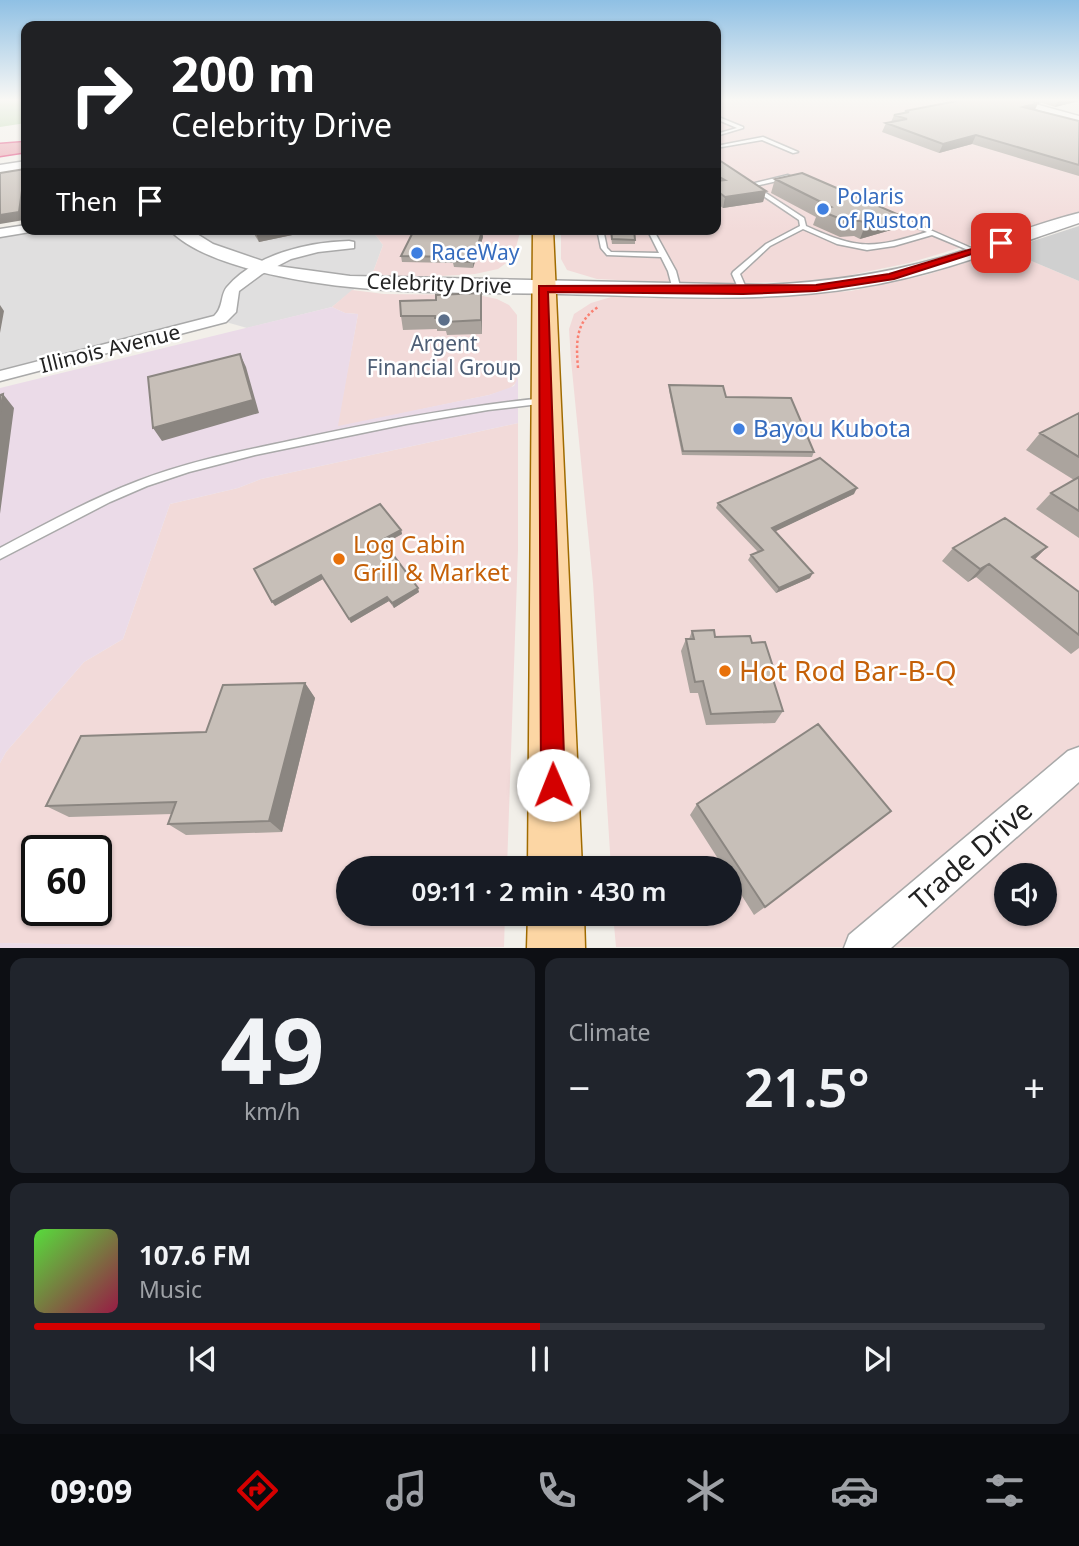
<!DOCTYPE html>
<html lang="en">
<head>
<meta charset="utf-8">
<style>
  :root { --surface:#171b24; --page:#20242c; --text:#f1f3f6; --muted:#9ea1a6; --line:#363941; --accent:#d40000 }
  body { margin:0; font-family:"Noto Sans",sans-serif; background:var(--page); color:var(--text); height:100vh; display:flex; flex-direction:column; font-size:26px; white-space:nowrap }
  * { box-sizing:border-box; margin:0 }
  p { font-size:23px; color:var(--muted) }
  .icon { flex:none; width:38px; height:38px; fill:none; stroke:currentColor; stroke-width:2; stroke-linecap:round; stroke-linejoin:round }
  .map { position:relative; height:948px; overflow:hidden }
  .drawer { display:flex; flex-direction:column; gap:10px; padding:10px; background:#0d0f14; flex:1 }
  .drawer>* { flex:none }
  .guide { position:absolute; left:21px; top:21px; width:700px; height:214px; border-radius:14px; box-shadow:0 2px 5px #0004; background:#202124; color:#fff; overflow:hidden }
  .controls { position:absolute; left:994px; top:863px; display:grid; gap:14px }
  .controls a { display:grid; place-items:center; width:63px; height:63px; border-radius:50%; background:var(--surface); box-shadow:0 2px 5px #0004; font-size:35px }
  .speed { position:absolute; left:21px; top:835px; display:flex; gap:14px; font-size:35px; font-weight:700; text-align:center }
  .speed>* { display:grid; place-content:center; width:91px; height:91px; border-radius:50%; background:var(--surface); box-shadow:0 2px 5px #0004; line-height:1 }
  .speed .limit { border:4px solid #111; border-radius:10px; background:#fff; color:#111 }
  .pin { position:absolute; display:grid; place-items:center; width:60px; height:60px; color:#fff; margin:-30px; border-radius:14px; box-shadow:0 4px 10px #0006 }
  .me { position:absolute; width:77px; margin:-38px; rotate:359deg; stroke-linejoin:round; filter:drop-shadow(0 0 5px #0008) }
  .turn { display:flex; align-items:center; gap:24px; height:147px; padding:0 35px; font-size:32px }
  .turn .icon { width:91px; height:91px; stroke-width:2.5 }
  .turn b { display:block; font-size:49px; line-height:60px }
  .then { display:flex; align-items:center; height:66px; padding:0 35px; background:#0003; gap:14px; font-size:26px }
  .big { font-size:52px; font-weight:600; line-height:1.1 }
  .drawer .card { flex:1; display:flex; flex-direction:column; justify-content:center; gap:10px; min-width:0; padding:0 24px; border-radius:14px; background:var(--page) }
  .drawer .dial { align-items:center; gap:0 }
  .dial b { font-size:91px; line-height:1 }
  .song { display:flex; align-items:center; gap:21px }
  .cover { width:84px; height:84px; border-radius:10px; background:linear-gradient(135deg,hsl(110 70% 55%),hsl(340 70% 35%)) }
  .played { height:7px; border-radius:4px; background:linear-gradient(90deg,var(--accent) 50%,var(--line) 50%) }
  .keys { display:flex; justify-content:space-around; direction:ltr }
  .heat { display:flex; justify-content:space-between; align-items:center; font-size:38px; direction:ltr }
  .drawer .tiles { flex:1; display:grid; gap:10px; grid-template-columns:1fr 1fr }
  .card:last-child { grid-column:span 2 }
  .trip { position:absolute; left:336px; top:856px; width:406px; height:70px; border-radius:35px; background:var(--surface); box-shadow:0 2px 5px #0004; font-weight:600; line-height:70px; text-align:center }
  .menu { display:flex; height:112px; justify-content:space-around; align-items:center; background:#090b0e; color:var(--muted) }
  .menu .icon { width:49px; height:49px }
  .menu .active { color:var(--accent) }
  .menu b { font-size:32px; color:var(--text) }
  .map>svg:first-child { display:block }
  .residential { fill:#e0dfdf }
  .commercial { fill:#f2dad9; fill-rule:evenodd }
  .industrial { fill:#ebdbe8 }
  .religious { fill:#d0d0d0 }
  .forest { fill:#add19e }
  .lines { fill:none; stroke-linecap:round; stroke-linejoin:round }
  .service-casing { stroke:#a9a9a9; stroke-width:3 }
  .minor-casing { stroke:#a9a9a9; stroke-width:3 }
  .tertiary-casing { stroke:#a9a9a9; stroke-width:3 }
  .primary-casing { stroke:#a06b00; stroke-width:3 }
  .motorway-casing { stroke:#dc2a67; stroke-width:3 }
  .path { stroke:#fa8072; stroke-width:2.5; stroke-dasharray:2.5 2.5; stroke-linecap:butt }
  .service { fill:#fff; fill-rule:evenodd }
  .minor { fill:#fff; fill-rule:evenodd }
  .tertiary { fill:#fff; fill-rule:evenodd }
  .primary { fill:#fcd6a4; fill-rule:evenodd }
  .motorway { fill:#e892a2; fill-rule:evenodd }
  .wall { fill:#aba49e }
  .shaded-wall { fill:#8b8681 }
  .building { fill:#c7bfb8; stroke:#8b8681; stroke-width:2 }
  .route { fill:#d40000; stroke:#8a0000; stroke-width:2 }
  .shop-dot { fill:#3f7fe0; stroke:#fff; stroke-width:2.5 }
  .service-dot { fill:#5c6f8a; stroke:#fff; stroke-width:2.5 }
  .food-dot { fill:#e8710a; stroke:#fff; stroke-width:2.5 }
  .labels { text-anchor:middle; stroke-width:5; stroke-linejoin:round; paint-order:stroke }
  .far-shop-label { font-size:21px; fill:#366cbe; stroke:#fff; text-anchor:start }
  .far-street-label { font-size:21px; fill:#222; stroke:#fff }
  .far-service-label { font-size:21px; fill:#4e5e75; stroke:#fff }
  .shop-label { font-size:24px; fill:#366cbe; stroke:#fff; text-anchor:start }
  .food-label { font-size:24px; fill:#c56008; stroke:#fff; text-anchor:start }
  .near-food-label { font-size:28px; fill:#c56008; stroke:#fff; text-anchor:start }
  .near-street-label { font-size:28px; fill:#222; stroke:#fff }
</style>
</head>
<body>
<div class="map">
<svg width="1079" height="948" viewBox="0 0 1079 948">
  <rect width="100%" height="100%" fill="#f2efe9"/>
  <path class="residential" d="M42,229H371L383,245L372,275L332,307L247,328L212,318L0,372V237Z"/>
  <path class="commercial" d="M716,99H1001L1079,120V212L909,263L836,278L787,282L699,284L597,279L567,270L561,259V229H716Z
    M371,229H521L513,258L498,269L475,274L424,277L372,275L383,245Z
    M1005,250L1079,281V947H616L613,914H730V868H611L593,583L571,360L569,329L574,314L591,303L611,297L749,298L851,291L926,275ZM1006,875H1045V914H1006Z
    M352,290L384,294L478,295L497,299L509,305L517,315V382L509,389L489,395L337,427L358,314L345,313L332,307Z
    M518,423V550L507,868H348V914H505L504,947L240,948L0,943V763L6,752L84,662L123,639L170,504L238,488L261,479ZM37,850H96V910H37Z"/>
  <path class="industrial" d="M332,307L345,313L358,314L338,426L489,395L514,386L518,377V423L261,479L238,488L170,504L123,639L84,662L6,752L0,763V388Z
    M0,943L240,947L0,948Z"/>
  <path class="religious" d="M1079,226V281L1005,250Z"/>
  <path class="forest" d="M26,99V123L0,127V99Z"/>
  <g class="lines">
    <g class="service-casing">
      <path id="service" d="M716,116L743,127V128L716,136V134L737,128L716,119Z
        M763,137L798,152L793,153L762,140L716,148V146Z
        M788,175L790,176V178L755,186L804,218L806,226C859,250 872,249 927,232L883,213V211L885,210L978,251L973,252L932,235L894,246L867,250L837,244L803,229L770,246L740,274L747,290L740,292L732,274L733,272L766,244L800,226L799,220L747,185Z
        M597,229H603L607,248L611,252L659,253L647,229H653L676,271L681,290L680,292L673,290L668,271L661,257L607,255L601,248Z
        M544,398L547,399L549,401L547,403L488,410L406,424L255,455L189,472L147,486L110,502L0,559V548C45,524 91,499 138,481C191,460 248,450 303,438C383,421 463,406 544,398Z"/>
    </g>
    <g class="minor-casing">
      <path id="minor" d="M1002,99H1017L1079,116V122Z
        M26,225V229H32L30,232L0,237V229Z
        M349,241L354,242V248L318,252L291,259L262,274L239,291L236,312L226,322L0,381V371L214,316C224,307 220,295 227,287C255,254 309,242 349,241Z
        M1079,747V782L891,948H844L849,935L1068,751Z"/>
    </g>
    <g class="tertiary-casing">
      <path id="tertiary" d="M26,161V169L0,173V165Z
        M1079,213V223C1007,247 936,275 861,287C762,304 659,296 560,294C477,292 392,295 311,282C272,276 196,260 169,229H189L213,244L277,266L350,276L766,285C824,282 880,275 936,259C984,246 1030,225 1079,213Z"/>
    </g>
    <g class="primary-casing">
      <path id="primary" d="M533,229H553L582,868H528Z
        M528,914H584L585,948H527Z"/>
    </g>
    <g class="motorway-casing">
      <path id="motorway" d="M26,142V152L0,156V144Z"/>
    </g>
    <path class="path" d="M578,368C576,343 575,322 598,307"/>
    <use href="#service" class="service"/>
    <use href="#minor" class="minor"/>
    <use href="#tertiary" class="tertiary"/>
    <use href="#primary" class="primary"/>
    <use href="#motorway" class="motorway"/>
  </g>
  <path class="wall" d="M1029,99H1079V101L1055,107Z
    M1038,103L1035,110L1079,121V176L972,144L939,153L882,132L886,123L891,122L894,115L904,113L905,111Z
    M716,158L766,191L763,202L723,208L716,203Z
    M775,179L891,230L860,239L854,236L840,237L813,225L816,217L771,193Z
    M251,229H321L259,242Z
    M610,229H634L635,240V244H612Z
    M482,231L483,237L473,268L454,267L453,263L402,262L401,256L463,234Z
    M482,306V334L447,335L446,331H437V329L403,330L401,316Z
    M669,385L726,397L814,452L812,457L682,455L669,390Z
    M1079,413V538L1036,509L1051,493L1074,480L1026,450L1040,433Z
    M854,494L775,531L810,578L776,593L748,560L751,555L758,552L716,508L718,503Z
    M401,530L402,534L385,544L419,592L394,608L389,601L351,623L323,579L275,606Z
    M1047,547L1035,559L1079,592V648L1071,654L976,577L968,582L942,561L953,548Z
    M692,631L715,637L752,643L776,676L773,680L783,711L775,723L706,725L698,693H690L681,651L686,639H689Z
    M305,683L315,698L282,832L186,835L168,824L172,814L69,817L46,806L206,732Z
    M697,804L765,907L754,915L730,877V868H724L690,815Z"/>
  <path class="shaded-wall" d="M1059,99H1079V101L1055,107Z
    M1038,103L1034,111L1023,107Z
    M976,135L972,144L939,153L943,144Z
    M25,169L26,171V201L24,220L0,224V215Z
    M766,191L763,202L723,208L725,197Z
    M897,214L891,230L860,239L866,223Z
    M258,229H321L259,242L255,230Z
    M482,231L483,237L473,268V262Z
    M481,293L482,306V334L481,320Z
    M0,305L4,311L0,333Z
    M240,354L246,367L259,413L162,441L153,428Z
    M3,394L14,408L0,514V414Z
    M857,488L854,494L770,534L772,528Z
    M401,530L402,534L383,544L382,540Z
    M1047,547L1033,561L1032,557Z
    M989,564L976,577L968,582L980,569Z
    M813,573L810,578L776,593L779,588Z
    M321,575L323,579L275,606L272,602Z
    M418,588L419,592L394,608L392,603Z
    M387,597L389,601L351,623L349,619Z
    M305,683L315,698L282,832L269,821Z"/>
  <path class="building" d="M967,99H1026L1038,103L1023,107L1079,121V165L976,135L943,144L886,123L907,119L894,115L909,112L905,111Z
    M716,158L766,191L725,197L716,190V181L725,180L716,175Z
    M25,169L19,212L0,215V173Z
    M802,173L897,214L866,223L860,221H846L818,210L831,207L775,179Z
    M611,229H634L635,240L612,239Z
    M464,231H482L473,262L453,261L454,257L401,256L413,232L463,234Z
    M481,293V320L445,322L446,318H435V316H401L400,301L436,300V295Z
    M240,354L253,400L153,428L148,377Z
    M669,385L723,386L726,397L791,398L814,452L683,451Z
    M3,394L0,414V395Z
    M1079,413V457L1040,433Z
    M820,458L857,488L772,528L813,573L779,588L751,555L763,550L718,503Z
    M1079,477V511L1051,493Z
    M380,504L401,530L382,540L418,588L392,603L387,597L349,619L321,575L272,602L254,569Z
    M1005,518L1047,547L1032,557L1079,592V635L989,564L980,569L953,548Z
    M714,630L715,637L750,636L752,643L765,642L776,676H772L783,711L711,714L703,681L695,682L686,639H694L692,631Z
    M305,683L269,821L168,824L176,802L46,806L81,736L206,732L223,685Z
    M818,724L891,811L765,907L697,804Z"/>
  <linearGradient id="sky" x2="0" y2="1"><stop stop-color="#8fc0e4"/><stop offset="0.43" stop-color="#f9f8f5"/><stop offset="1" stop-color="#f9f8f5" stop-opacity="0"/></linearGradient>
  <rect width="1079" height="232" fill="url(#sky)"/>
  <path class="route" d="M998,241L1006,243L894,279L816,291L743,294L548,292L565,785L562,794L553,797L545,794L541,785L539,286L816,285L889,274Z"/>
  <g class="shop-dot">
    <circle cx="823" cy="209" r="7"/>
    <circle cx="417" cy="253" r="7"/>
    <circle cx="739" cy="429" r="7"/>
  </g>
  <circle class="service-dot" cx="444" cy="320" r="7"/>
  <g class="food-dot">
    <circle cx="339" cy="559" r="7"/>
    <circle cx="725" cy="671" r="7"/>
  </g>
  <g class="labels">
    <g class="far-shop-label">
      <text x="837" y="204">Polaris<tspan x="837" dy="24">of Ruston</tspan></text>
      <text x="431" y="260">RaceWay</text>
    </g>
    <g class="far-street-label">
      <text transform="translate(439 284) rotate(2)" y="7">Celebrity Drive</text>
      <text transform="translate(110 349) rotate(-14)" y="7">Illinois Avenue</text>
    </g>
    <g class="far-service-label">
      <text x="444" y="351">Argent<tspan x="444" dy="24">Financial Group</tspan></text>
    </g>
    <g class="shop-label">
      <text x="753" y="437">Bayou Kubota</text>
    </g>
    <g class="food-label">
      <text x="353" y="553">Log Cabin<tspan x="353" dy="28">Grill &amp; Market</tspan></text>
    </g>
    <g class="near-food-label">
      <text x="739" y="681">Hot Rod Bar-B-Q</text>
    </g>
    <g class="near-street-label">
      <text transform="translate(971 855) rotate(-41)" y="10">Trade Drive</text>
    </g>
  </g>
</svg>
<div class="controls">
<a><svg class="icon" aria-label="sound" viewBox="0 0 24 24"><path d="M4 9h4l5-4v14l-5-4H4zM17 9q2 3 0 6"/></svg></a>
</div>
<div class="speed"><div class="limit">60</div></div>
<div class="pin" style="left:1001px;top:243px;background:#d93025"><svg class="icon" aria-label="arrive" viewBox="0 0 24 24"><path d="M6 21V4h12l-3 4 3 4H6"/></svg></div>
<svg class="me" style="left:553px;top:785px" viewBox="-20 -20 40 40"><circle r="19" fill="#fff"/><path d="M0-13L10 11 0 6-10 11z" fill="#d40000"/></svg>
<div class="trip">09:11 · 2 min · 430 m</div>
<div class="guide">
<div class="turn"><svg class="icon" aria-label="right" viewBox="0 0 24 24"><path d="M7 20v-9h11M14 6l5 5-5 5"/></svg><div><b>200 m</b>Celebrity Drive</div></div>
<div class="then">Then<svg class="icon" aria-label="arrive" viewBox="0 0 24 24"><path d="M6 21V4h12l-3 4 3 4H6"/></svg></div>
</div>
</div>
<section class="drawer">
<div class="tiles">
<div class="card dial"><b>49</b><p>km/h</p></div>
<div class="card"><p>Climate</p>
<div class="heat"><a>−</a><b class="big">21.5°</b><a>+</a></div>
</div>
<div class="card">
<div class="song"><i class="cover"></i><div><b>107.6 FM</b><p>Music</p></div></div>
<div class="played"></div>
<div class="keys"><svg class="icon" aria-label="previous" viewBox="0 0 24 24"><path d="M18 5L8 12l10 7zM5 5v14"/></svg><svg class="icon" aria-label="pause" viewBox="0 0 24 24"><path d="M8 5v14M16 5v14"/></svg><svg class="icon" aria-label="next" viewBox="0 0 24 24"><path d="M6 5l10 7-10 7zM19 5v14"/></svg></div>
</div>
</div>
</section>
<nav class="menu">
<b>09:09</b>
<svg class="icon active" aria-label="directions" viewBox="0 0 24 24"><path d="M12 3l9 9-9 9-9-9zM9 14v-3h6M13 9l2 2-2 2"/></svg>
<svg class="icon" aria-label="music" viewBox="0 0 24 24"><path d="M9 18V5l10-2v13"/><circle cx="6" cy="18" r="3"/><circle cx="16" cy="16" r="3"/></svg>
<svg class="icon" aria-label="phone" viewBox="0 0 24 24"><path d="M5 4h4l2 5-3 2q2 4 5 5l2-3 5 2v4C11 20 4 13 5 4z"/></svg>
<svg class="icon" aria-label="climate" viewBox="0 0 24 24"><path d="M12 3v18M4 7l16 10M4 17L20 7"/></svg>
<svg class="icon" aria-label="car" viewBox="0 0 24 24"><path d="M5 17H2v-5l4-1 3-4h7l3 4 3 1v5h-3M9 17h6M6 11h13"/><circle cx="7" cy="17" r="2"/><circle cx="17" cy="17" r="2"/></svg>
<svg class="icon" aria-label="filters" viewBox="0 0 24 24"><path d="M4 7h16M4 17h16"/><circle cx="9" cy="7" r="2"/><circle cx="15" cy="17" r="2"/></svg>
</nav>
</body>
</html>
